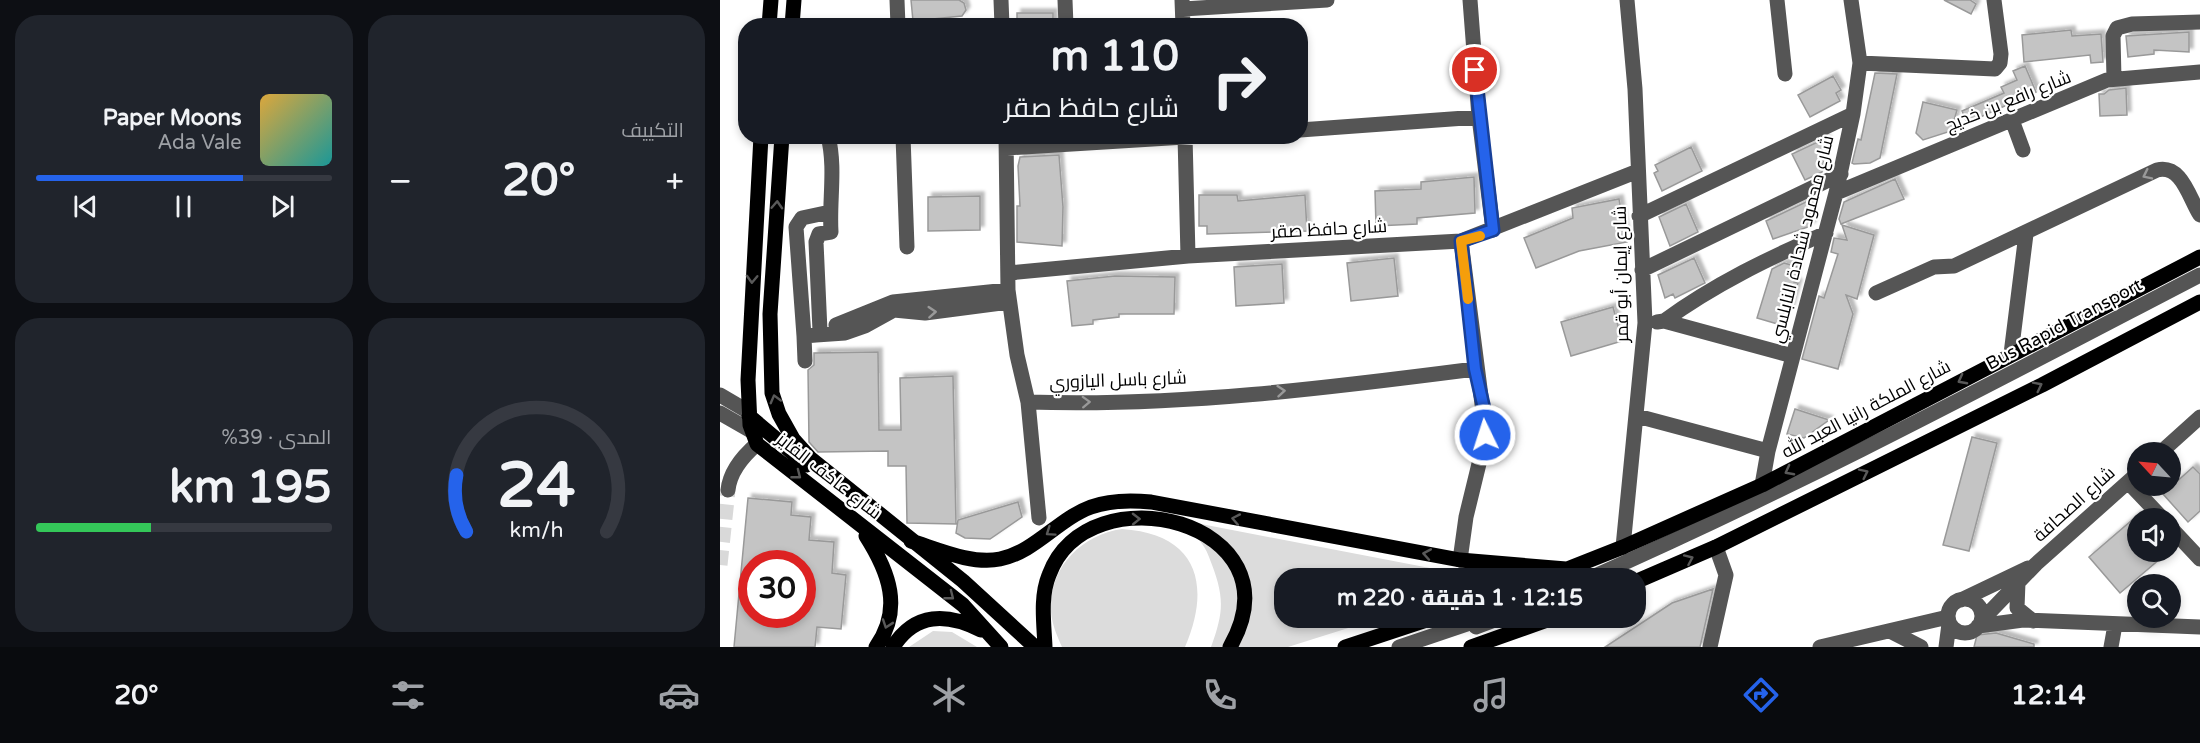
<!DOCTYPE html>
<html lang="ar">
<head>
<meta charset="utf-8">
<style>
  :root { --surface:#171b24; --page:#20242c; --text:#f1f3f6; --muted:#9ea1a6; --line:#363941; --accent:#2563eb }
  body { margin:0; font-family:"Varela Round",Cairo,sans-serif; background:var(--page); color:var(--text); direction:rtl; height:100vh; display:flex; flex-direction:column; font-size:22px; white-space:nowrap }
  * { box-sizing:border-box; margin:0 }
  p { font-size:20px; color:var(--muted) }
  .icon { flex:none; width:33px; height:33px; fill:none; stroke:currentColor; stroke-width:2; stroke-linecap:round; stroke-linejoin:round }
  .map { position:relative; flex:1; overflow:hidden; direction:ltr }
  .drawer { display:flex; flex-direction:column; gap:15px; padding:15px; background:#0d0f14; width:720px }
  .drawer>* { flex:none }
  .top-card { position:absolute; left:18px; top:18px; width:570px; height:126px; border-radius:24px; box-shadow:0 3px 9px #0003; direction:rtl; background:#171b24; color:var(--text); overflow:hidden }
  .needle { width:39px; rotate:296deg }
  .buttons { position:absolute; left:1407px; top:442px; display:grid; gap:12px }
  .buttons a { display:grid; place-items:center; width:54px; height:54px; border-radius:50%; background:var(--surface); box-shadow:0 3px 9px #0003; font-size:30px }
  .speed { position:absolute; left:18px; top:550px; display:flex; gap:12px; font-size:30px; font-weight:700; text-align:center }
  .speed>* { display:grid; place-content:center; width:78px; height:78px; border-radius:50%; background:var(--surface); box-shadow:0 3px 9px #0003; line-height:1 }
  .speed .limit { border:9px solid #d22; background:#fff; color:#111 }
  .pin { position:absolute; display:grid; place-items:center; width:51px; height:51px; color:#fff; margin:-26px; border:3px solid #fff; border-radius:50%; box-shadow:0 2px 6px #0007 }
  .me { position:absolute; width:66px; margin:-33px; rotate:356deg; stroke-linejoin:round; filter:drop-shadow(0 0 4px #0008) }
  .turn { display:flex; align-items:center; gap:21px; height:126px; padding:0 30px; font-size:27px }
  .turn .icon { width:78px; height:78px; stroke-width:2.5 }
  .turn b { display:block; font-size:42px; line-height:51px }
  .big { font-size:45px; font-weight:800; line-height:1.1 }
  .drawer .widget { flex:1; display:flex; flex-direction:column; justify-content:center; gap:9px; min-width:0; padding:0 21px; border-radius:24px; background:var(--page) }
  .drawer .dial { align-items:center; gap:0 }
  .dial svg { height:156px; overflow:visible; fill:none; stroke:var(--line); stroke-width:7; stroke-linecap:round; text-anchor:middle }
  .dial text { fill:var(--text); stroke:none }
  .song { display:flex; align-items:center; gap:18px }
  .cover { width:72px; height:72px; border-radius:9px; background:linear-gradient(135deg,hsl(40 70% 55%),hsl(180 70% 35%)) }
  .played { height:6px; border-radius:3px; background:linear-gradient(90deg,var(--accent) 70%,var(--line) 70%) }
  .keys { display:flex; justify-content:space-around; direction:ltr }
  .heat { display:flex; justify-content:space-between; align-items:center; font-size:33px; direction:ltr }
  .charge { height:9px; border-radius:4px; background:linear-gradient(90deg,#34c759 39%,var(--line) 0) }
  .drawer .tiles { flex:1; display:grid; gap:15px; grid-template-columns:repeat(2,1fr) }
  .trip { position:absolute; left:554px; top:568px; width:372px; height:60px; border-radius:24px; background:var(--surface); box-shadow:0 3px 9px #0003; font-weight:800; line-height:60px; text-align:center; direction:rtl }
  .tab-bar { display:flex; height:96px; justify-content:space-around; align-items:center; background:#090b0e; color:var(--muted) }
  .tab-bar .icon { width:42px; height:42px }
  .tab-bar .active { color:var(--accent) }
  .tab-bar b { font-size:27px; color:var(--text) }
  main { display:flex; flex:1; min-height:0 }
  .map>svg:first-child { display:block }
  .green { fill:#dcdcdc }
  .building { fill:#c4c4c4; stroke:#999; stroke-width:1.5; fill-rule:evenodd; filter:url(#shadow) }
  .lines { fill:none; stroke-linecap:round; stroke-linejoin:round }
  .minor-tunnel { stroke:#d9d9d9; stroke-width:15; stroke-dasharray:15 8; stroke-linecap:butt }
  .minor { stroke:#555; stroke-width:15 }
  .major { stroke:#000; stroke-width:15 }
  .oneway { stroke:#999 }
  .oneway2 { stroke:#595959 }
  .route-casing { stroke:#184099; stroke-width:15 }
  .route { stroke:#2563eb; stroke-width:10 }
  .slow { stroke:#f59e0b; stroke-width:10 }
  .labels { text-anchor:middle; stroke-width:4.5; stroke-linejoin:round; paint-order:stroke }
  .street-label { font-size:18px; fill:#000; stroke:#fff }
</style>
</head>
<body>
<main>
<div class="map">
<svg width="1480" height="647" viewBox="0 0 1480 647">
  <defs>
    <filter id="shadow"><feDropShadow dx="4" dy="-4" stdDeviation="1.5" flood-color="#0004"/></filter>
  </defs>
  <rect width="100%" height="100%" fill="#fff"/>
  <path class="green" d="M476,523L741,574H799L784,579H564V618H660L568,647H491C505,609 504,595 489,557C483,540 477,545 476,523Z
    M402,529C477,534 492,584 465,647H342C337,636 332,624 331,612C328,568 361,535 402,529Z
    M213,631L232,632L257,647H189Z"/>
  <path class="building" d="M191,0H239L244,3L246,10L242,16L193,21Z
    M1224,0H1250L1256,4L1251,14Z
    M297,13H333V26H297Z
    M1351,30L1352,36L1381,34L1383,62L1371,63L1370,55L1304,62L1302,35Z
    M1469,32V52L1434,50V54L1408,57L1406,36Z
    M1305,66L1316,92L1247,123L1242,111L1284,93L1281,87L1297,80L1293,71Z
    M1155,73L1177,74L1160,158L1150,163L1134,164L1132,163L1138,139L1141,140Z
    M1113,76L1121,90L1116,93L1120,101L1090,117L1078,95Z
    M1406,88L1407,115L1380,116L1379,94H1384L1389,90Z
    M1203,102L1237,110L1231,131L1203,140L1196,133Z
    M1104,139L1107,140L1102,172L1085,180L1072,154Z
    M971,147L982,171L942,191L934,173L938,171L935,165Z
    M339,155L343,207L342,246L297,242V206H300L298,166L300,157Z
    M754,177L755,213L697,218V224L656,226L655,191L701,189V182Z
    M1175,179L1184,199L1121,224L1119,219L1124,202Z
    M479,195H517L518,201L585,195L587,231L487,234V226H479Z
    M260,196V230L208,231V197Z
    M899,199L907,242L859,251L816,268L804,238L853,218L852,208Z
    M1088,201L1094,220L1091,226L1053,239L1046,221Z
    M966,204L978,232L950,246L939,217Z
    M1122,225L1154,235L1137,299L1126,295L1133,314L1118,369L1082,359L1099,296L1104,298L1118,254L1111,252L1114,238L1127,240Z
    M674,258L678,296L631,301L627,263Z
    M974,258L985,283L955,298L953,294L945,298L938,275Z
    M1064,263L1078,267L1074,282L1078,283L1070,310L1065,309L1061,325L1037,318L1052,269Z
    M562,264L564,303L516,306L514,267Z
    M395,276L455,277L454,314H399V317L373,320V324L352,326L347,281Z
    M893,307L902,341L851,356L841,322Z
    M158,352L159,430H181L180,378L233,376L236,524L187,523L186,466H168V451L98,452L89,442L88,370L94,365V353Z
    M1075,409L1109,420L1084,438L1067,434Z
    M1252,437L1277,443L1249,551L1223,545Z
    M1473,467L1480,474V511L1468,522L1443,494Z
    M28,498L72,502L71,515L91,517L89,540L114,542L112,573L126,575L121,629L97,627L95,647H14ZM32,564H82V615H32Z
    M298,502L302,517L270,539L245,538L236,533L238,520Z
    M1418,515V552H1448L1400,593L1369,557Z
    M993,589L980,647H885L952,603Z
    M1276,633L1314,644V647H1254L1257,635Z"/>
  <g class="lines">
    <path class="minor-tunnel" d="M0,565L8,490"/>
    <path class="minor" d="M177,0L178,26
      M281,0L282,26
      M345,0L346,26
      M462,0L463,26
      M750,0L759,117L773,230
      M1057,0L1065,74
      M463,9L607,0
      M1140,63L1275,69L1280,63L1281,54L1274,0
      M1394,79L1393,36L1397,28L1412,24L1480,22
      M1292,120L1303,150
      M580,130L759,117
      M108,136C116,168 109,200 111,232L99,234L96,242L100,331L96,335L84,336L76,227L82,218L110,212
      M183,136L187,247
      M286,136L288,290L297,355L308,402L319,518
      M465,136L468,256
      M287,148L481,136
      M1116,193L1387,80L1480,72
      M919,216L1133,114
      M922,270L1121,174
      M289,273L468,256L741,241L918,171
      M1156,293L1214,267L1234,266L1437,170C1462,164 1469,198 1480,215
      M944,321C995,284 1049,258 1106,233
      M937,322L944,321L1073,356
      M116,325L173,302L288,290
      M96,335L125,333L145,326L174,310L205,313L289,302
      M84,336L85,361
      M1291,354L1306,234
      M0,395L29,412
      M308,402C457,407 608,388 755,369
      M0,413L33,432
      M917,416L1048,451
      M1440,453L1480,417
      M1408,482L1443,519
      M1042,485L1048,451L1116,193L1133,114L1140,63L1131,0
      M8,490C10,471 23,456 37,444
      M1450,527L1480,559
      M903,547L925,323L915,89L907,0
      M740,560L746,517L766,435L741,241
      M868,579C1077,487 1278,380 1480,275
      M1298,582L1297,608L1313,621
      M1228 616a17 17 0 1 1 34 0a17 17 0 1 1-34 0Z
      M1241,600L1308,568
      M1261,621L1316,564L1418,473
      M1258,626L1303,620L1480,627
      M756,627L780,618
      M1170,631L1201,647
      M679,647L765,618
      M990,647L1006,575L996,547
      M1100,647L1228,617
      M1226,647L1229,624
      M1391,647L1395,625"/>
    <path class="major" d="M49,26L51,0
      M72,26L74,0
      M41,136L28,380L30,425L37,444L243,605L281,647
      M62,136L50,314L52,393L59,414L73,439L90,458L243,581L315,647
      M29,416L87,465
      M146,536C169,572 183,609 156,647
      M191,541C217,549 252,565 280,559C315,552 338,519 371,507C390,500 411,500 431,502L740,560L846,569
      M822,579L903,547L1042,485L1480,257
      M915,582L996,547L1322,385L1480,302
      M173,647C195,612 227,613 261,630
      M325,647C324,623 320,597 329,575C367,469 582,521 510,647
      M625,647L713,618
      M751,647L833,618"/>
  </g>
  <defs><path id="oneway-chevron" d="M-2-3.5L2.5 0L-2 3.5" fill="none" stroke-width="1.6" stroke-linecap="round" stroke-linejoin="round" transform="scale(1.5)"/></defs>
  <g class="oneway">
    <use href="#oneway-chevron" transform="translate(1427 175) rotate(154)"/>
    <use href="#oneway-chevron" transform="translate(212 312) rotate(-4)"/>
    <use href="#oneway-chevron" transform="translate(561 391) rotate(-5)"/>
    <use href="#oneway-chevron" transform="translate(366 402) rotate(-2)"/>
  </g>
  <g class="oneway2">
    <use href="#oneway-chevron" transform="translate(57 205) rotate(-87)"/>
    <use href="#oneway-chevron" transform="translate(32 279) rotate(92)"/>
    <use href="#oneway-chevron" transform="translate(1242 380) rotate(152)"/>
    <use href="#oneway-chevron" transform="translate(1318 386) rotate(-27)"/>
    <use href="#oneway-chevron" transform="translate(55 399) rotate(-105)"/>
    <use href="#oneway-chevron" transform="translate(1069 471) rotate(152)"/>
    <use href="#oneway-chevron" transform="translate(1144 473) rotate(-26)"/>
    <use href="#oneway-chevron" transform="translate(77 475) rotate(38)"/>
    <use href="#oneway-chevron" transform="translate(416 519) rotate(-1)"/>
    <use href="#oneway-chevron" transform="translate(516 519) rotate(-169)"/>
    <use href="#oneway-chevron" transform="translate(330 532) rotate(145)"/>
    <use href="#oneway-chevron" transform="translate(707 554) rotate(-170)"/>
    <use href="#oneway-chevron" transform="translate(969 559) rotate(-24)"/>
    <use href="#oneway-chevron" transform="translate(230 596) rotate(38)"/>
    <use href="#oneway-chevron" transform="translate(167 624) rotate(109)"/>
  </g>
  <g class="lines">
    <g class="route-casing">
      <path id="route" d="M755,70L773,230L741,241L755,369L765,413V435"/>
    </g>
    <use href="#route" class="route"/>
    <path class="slow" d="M748,299L741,241L760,236"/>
  </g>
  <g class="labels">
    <g class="street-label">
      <text transform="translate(1288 101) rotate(-22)" y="6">شارع رافع بن خديج</text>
      <text transform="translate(609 229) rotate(-3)" y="6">شارع حافظ صقر</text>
      <text transform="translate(1082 239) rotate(-76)" y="6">شارع محمود شحادة النابلسي</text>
      <text transform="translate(901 274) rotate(-91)" y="6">شارع إيمان أبو قمر</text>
      <text transform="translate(1344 324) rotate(-28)" y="6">Bus Rapid Transport</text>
      <text transform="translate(398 380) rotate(-2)" y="6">شارع باسل اليازوري</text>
      <text transform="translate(1146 409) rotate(-28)" y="6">شارع الملكة رانيا العبد الله</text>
      <text transform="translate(109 476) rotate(38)" y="6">شارع عاكف الفايز</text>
      <text transform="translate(1354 504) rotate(-42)" y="6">شارع الصحافة</text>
    </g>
  </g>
</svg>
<div class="buttons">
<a><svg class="needle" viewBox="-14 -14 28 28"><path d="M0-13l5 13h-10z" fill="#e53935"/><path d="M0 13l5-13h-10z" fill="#9ea1a6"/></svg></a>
<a><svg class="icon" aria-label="sound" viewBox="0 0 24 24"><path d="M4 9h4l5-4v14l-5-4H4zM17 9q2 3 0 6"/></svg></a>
<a><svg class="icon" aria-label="search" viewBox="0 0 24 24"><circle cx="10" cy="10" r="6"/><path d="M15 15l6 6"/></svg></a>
</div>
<div class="speed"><div class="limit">30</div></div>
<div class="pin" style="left:755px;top:70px;background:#d93025"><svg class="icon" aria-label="arrive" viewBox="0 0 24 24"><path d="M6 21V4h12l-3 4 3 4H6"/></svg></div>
<svg class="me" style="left:765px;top:435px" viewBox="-20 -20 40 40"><circle r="17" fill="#2563eb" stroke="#fff" stroke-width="3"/><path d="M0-11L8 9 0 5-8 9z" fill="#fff"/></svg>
<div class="trip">12:15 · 1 دقيقة · 220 m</div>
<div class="top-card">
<div class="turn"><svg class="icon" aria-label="right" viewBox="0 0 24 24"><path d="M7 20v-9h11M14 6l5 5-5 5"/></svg><div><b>110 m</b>شارع حافظ صقر</div></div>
</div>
</div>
<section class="drawer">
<div class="tiles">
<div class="widget"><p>التكييف</p>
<div class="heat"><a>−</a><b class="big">20°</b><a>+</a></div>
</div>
<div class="widget">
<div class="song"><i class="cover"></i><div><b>Paper Moons</b><p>Ada Vale</p></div></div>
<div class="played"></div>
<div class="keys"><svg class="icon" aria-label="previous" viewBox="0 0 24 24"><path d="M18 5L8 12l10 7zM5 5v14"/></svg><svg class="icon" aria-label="pause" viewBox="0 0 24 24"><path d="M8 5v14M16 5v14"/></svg><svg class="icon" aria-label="next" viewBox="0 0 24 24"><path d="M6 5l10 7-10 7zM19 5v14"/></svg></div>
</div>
<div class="widget dial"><svg viewBox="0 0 100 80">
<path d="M14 69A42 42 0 1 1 86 69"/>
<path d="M14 69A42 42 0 0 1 9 40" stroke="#2563eb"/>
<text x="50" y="56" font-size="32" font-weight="700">24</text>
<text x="50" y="72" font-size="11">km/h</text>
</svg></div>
<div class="widget"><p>المدى · 39%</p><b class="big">195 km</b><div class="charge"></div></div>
</div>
</section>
</main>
<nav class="tab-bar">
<b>12:14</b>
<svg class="icon active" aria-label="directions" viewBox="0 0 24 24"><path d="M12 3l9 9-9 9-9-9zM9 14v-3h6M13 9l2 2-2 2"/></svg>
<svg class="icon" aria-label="music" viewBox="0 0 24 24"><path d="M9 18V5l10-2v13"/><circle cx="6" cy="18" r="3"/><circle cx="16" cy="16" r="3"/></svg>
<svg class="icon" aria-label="phone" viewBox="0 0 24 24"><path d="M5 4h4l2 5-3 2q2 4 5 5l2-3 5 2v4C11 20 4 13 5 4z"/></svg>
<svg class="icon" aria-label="climate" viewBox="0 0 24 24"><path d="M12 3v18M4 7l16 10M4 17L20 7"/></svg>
<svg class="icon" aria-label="car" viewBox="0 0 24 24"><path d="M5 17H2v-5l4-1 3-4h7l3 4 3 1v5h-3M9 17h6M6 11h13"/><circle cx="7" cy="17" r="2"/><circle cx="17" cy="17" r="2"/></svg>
<svg class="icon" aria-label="filters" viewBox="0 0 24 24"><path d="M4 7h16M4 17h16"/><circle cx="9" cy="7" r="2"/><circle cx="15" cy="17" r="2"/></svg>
<b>20°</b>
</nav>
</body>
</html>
